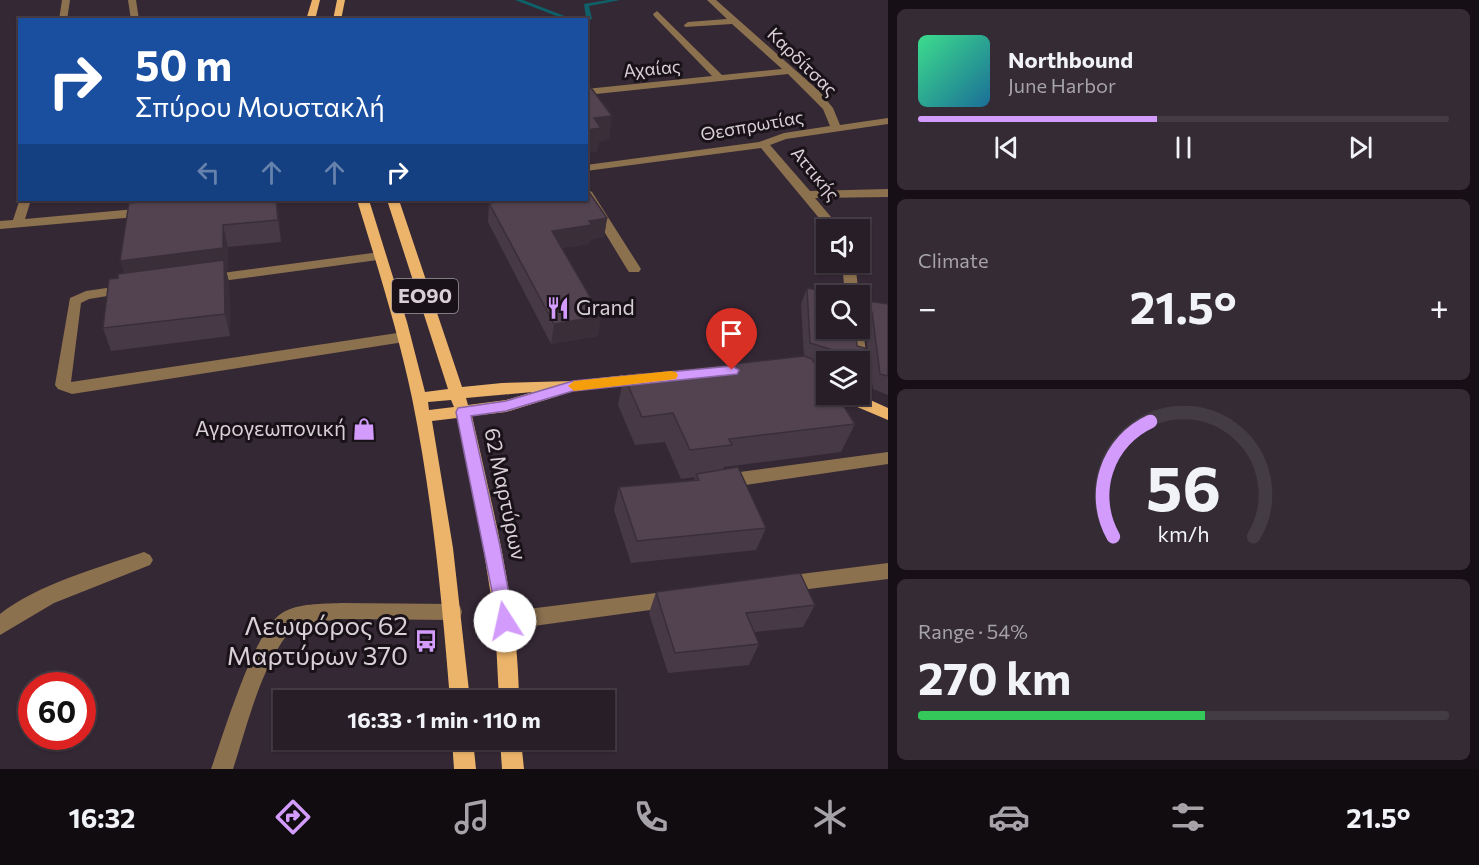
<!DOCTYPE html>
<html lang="en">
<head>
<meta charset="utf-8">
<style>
  :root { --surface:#281e28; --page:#342b34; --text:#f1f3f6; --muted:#a5a2a8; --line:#443c45; --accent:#d39cfc }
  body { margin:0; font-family:Commissioner,sans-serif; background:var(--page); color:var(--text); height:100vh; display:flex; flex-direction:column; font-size:22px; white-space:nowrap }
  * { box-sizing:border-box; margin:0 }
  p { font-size:20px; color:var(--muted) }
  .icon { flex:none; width:33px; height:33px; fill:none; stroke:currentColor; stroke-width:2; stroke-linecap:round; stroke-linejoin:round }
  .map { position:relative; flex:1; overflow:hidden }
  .details { display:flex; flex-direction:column; gap:9px; padding:9px; background:#161016; width:591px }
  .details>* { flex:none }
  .guide { position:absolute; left:18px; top:18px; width:570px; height:183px; border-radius:0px; box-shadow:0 2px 4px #0004,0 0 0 2px var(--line); background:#1a4fa0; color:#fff; overflow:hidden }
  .controls { position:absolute; left:816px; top:219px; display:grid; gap:12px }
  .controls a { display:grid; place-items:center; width:54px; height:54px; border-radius:0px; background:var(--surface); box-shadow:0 2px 4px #0004,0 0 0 2px var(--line); font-size:30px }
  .speed { position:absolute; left:18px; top:672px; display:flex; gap:12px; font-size:30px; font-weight:700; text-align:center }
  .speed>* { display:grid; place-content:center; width:78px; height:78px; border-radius:50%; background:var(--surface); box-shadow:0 2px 4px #0004,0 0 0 2px var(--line); line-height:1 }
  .speed .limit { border:9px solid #d22; background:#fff; color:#111 }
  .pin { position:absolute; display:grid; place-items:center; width:51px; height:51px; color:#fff; margin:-62px -26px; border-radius:50% 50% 50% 0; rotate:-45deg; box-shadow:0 0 6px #0007 }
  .pin .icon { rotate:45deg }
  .me { position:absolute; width:66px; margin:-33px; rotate:350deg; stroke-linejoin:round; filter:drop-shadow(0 0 4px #0008) }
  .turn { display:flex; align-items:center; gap:21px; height:126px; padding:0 18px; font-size:27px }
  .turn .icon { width:78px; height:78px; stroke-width:2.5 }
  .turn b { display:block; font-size:42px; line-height:51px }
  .lanes { display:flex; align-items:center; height:57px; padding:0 18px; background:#0003; justify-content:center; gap:30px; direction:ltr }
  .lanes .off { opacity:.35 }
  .big { font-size:45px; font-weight:700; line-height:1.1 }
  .details .widget { flex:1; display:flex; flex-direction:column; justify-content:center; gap:9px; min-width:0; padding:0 21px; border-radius:9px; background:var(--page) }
  .details .dial { align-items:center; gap:0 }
  .dial svg { height:156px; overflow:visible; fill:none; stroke:var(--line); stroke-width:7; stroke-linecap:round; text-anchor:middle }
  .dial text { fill:var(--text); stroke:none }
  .song { display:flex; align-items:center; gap:18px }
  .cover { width:72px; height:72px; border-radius:9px; background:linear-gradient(135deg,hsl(150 70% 55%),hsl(200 70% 35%)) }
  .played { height:6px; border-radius:3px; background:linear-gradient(90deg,var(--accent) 45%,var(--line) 45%) }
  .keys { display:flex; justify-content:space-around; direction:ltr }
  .heat { display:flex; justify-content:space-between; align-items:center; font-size:33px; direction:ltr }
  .charge { height:9px; border-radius:4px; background:linear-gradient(90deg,#34c759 54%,var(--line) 0) }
  .trip { position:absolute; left:273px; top:690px; width:342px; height:60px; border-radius:0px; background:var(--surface); box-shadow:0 2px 4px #0004,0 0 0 2px var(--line); font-weight:700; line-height:60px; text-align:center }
  .menu { display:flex; height:96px; justify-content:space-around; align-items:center; background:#100c10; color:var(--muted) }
  .menu .icon { width:42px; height:42px }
  .menu .current { color:var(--accent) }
  .menu b { font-size:27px; color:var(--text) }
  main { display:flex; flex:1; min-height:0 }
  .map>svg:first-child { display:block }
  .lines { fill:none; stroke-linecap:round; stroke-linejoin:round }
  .stream { fill:#0f6169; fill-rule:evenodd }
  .minor { fill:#8c714f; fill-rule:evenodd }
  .major { fill:#ecb46a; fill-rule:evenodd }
  .wall { fill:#473a46 }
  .shaded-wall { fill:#3a2f39 }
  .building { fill:#534351; stroke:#3a2f39; stroke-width:1.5 }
  .route { fill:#d39cfc; stroke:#8965a4; stroke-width:1.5 }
  .slow { fill:#f59e0b }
  .labels { text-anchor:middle; stroke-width:6; stroke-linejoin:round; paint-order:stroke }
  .far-street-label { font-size:18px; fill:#d8cfd7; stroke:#191319 }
  .shield { fill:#191319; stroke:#9f979e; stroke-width:1.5 }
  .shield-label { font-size:20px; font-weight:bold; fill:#d8cfd7 }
  .poi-label { font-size:21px; fill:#d8cfd7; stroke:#191319; text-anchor:start }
  .street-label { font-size:21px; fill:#d8cfd7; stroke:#191319 }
  .near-poi-label { font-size:26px; fill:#d8cfd7; stroke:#191319; text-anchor:end }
</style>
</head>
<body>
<main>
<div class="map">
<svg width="888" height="769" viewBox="0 0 888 769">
  <rect width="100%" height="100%" fill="#352835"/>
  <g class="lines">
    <path class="stream" d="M515,0H523L575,20H567Z
      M608,0H620L589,6L592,19L586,21V20H584L586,18L584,4Z"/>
    <path class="minor" d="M62,0H70L67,20H59Z
      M128,0H136L139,20H131Z
      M707,0H716L819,91L833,108L840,125L888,118V124L786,139L770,145L810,191L888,189V197L815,198L842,230H829L761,148L586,171V165L759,142L784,133L830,126L823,109L788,74L586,95V89L712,76L654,16L653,14L657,11L722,75L782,69L732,24L685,27L684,25L688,22L727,19Z
      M586,189L592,192L641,269L639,272H629L627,269L585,200Z
      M20,199L31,200L25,219L147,208L153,212L147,216L0,229V221L13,220Z
      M380,252L385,253L386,256L385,259L207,283L200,279L207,275Z
      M842,262H855L859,296H845Z
      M127,285L134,289L132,292L89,299L81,303L71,382L404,332L411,337L404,342L72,394L58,389L55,385L70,298L86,291Z
      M860,324L863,328L872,404L869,408H859L855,394H860V362H852L849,328H860Z
      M888,452V464L725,488L719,486L717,481L719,476L725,474Z
      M144,552L150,555L153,560L150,565L54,603L0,635V614C38,584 98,568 144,552Z
      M888,563V579L785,592L778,590L776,584L778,578L785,576Z
      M672,591L679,593L681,599L679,605L672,607L505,630L498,627L495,621L498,615L505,612Z
      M341,603L453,604L460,606L462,612L460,618L453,620L341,619L295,625C262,661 248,723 233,769H211C223,736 254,630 282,613C298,603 322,604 341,603Z"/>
    <path class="major" d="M312,0H320L315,20H306Z
      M337,0H345L341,20H333Z
      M357,200H369L407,322L425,392L448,389L387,200H399L462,387L502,383L573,381L644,373L651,378L644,383L560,392L558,396L506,412L472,416C493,510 518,604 519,700H499L495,621L483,546L457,418L432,421L453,548L470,700H450C442,599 432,496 412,398C398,331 377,265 357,200ZM533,392L506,400L468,405L466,398ZM451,400L454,407L429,410L428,402Z
      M834,394H857L888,408V420L836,398Z
      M452,740H473L476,769H454Z
      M500,740H521L524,769H502Z"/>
  </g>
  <path class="wall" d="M170,200H277L281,242L228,247V270H226L229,282L230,336L111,351L103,328L118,278L124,273Z
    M489,203L607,218L604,237L590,239L589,244L562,248L598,336L551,344L488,222Z
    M807,288L857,346L865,360L860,373V362H826V366L815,363L855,424L841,452L724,467L723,470L766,528L756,550L631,563L614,510L619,487L694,480L695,477L681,479L665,442L635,445L618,405L624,376L804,356L801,304Z
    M860,300L888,304V395L873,389L865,328L860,322V323Z
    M656,592L815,605L803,627L754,632L759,644L749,665L668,673L649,613Z"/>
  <path class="shaded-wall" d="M612,116L609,140L599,142L597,152L586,153V130L594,118Z
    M276,200L279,212L281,242L278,220Z
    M607,218L604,237L590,239L589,244L550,250L552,231L589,221Z
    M223,225L228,247V270H226L229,282L230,336L225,314L128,283L120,261Z
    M601,316L598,336L551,344L554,324Z"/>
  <path class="building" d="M586,81L612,116L594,118L601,128L586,130Z
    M586,192H589L607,218L589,221L592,225L552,231L601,316L554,324L489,203L512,200H586Z
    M170,200H276L278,220L223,225V248L120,261L129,203Z
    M224,260L225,314L103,328L109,279L118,278V274Z
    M807,288L848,296H826V328H855L857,346L865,348V360L810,343Z
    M860,300L888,304V376L880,374L872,312L867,306L865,310H860Z
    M804,356L812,359L826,380V394H836L855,424L729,439L732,445L690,450L673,413L642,417L624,376Z
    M738,467L766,528L637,541L619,487L699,480L696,474Z
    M800,573L815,605L746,613L759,644L675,653L656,592Z"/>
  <path class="route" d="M732,366L739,370L737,374L573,391L506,411L471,416L500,546L514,621L511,626L505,628L499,626L456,412L458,408L506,401L573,381Z"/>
  <path class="slow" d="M671,371L676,372L678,375L676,379L574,391L568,386L574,381Z"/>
  <defs>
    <g id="restaurant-bare" transform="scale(1.8)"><path d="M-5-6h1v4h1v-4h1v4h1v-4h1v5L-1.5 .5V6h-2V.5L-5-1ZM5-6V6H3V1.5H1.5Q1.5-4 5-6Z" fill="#d39cfc" stroke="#191319" stroke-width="2.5" paint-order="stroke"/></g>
    <g id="shop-bare" transform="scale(1.8)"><path d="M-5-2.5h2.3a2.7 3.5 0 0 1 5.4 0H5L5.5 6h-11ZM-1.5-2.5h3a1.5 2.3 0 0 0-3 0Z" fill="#d39cfc" stroke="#191319" stroke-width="2.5" paint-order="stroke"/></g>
    <g id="bus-bare" transform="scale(1.8)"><path d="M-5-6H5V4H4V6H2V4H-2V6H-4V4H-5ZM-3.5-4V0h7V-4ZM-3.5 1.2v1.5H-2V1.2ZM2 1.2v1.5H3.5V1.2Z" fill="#d39cfc" stroke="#191319" stroke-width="2.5" paint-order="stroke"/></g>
  </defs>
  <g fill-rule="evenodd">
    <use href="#restaurant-bare" x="558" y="308"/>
    <use href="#shop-bare" x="364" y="429"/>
    <use href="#bus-bare" x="426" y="641"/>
  </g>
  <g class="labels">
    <g class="far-street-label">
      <text transform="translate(802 62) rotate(44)" y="6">Καρδίτσας</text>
      <text transform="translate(652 69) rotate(-5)" y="6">Αχαίας</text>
      <text transform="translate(752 126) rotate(-10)" y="6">Θεσπρωτίας</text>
      <text transform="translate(815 174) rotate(50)" y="6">Αττικής</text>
    </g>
    <rect class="shield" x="392" y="279" width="66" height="34" rx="4.5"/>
    <g class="shield-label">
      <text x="425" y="303">ΕΟ90</text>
    </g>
    <g class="poi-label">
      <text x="576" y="315">Grand</text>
      <text x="346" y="436" text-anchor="end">Αγρογεωπονική</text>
    </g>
    <g class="street-label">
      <text transform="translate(505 494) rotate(78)" y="7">62 Μαρτύρων</text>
    </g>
    <g class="near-poi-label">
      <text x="408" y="635">Λεωφόρος 62<tspan x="408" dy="30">Μαρτύρων 370</tspan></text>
    </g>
  </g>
</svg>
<div class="controls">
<a><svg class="icon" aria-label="sound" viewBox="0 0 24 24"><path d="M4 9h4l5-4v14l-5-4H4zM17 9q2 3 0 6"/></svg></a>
<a><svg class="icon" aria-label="search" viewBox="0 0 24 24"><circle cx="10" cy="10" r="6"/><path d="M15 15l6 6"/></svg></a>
<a><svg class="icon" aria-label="layers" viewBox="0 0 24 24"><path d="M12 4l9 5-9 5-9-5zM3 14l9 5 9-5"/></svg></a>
</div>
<div class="speed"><div class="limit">60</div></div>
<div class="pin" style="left:732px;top:370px;background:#d93025"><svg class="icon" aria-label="arrive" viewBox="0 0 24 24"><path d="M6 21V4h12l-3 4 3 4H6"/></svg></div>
<svg class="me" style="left:505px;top:621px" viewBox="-20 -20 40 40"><circle r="19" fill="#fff"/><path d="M0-13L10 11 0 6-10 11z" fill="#d39cfc"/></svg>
<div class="trip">16:33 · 1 min · 110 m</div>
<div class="guide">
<div class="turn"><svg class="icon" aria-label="right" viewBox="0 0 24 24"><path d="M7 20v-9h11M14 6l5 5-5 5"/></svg><div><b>50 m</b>Σπύρου Μουστακλή</div></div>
<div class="lanes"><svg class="icon off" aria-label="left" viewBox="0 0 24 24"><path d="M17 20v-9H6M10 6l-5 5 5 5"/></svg><svg class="icon off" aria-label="ahead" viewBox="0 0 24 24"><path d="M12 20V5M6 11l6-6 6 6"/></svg><svg class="icon off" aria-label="ahead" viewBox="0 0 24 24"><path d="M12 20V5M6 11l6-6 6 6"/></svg><svg class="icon" aria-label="right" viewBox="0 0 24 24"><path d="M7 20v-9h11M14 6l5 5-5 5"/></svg></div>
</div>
</div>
<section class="details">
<div class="widget">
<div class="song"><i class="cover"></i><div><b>Northbound</b><p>June Harbor</p></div></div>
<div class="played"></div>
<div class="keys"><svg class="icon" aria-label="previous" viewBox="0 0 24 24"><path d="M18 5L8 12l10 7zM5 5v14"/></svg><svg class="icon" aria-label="pause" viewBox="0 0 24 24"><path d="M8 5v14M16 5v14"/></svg><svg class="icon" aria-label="next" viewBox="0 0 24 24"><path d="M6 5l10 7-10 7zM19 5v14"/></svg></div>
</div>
<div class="widget"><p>Climate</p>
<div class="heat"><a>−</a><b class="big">21.5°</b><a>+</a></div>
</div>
<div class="widget dial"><svg viewBox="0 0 100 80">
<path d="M14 69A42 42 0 1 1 86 69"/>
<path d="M14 69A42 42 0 0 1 33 10" stroke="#d39cfc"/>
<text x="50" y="56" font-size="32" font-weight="700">56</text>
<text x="50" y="72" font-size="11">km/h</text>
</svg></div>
<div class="widget"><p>Range · 54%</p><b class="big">270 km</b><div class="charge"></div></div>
</section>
</main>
<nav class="menu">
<b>16:32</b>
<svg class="icon current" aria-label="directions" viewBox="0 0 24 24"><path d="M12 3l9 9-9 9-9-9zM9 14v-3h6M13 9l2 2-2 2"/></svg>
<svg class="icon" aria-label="music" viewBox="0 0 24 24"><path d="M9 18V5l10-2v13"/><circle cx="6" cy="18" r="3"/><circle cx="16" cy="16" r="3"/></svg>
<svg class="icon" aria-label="phone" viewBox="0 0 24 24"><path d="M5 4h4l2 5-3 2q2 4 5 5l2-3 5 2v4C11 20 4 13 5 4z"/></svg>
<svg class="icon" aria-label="climate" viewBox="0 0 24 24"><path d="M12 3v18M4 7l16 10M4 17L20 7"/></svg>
<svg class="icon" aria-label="car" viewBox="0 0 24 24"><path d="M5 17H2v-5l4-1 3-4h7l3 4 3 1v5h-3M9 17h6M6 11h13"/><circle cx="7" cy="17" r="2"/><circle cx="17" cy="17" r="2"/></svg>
<svg class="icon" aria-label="filters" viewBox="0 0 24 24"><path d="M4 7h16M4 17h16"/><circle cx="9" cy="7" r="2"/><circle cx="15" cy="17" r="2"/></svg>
<b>21.5°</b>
</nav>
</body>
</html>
